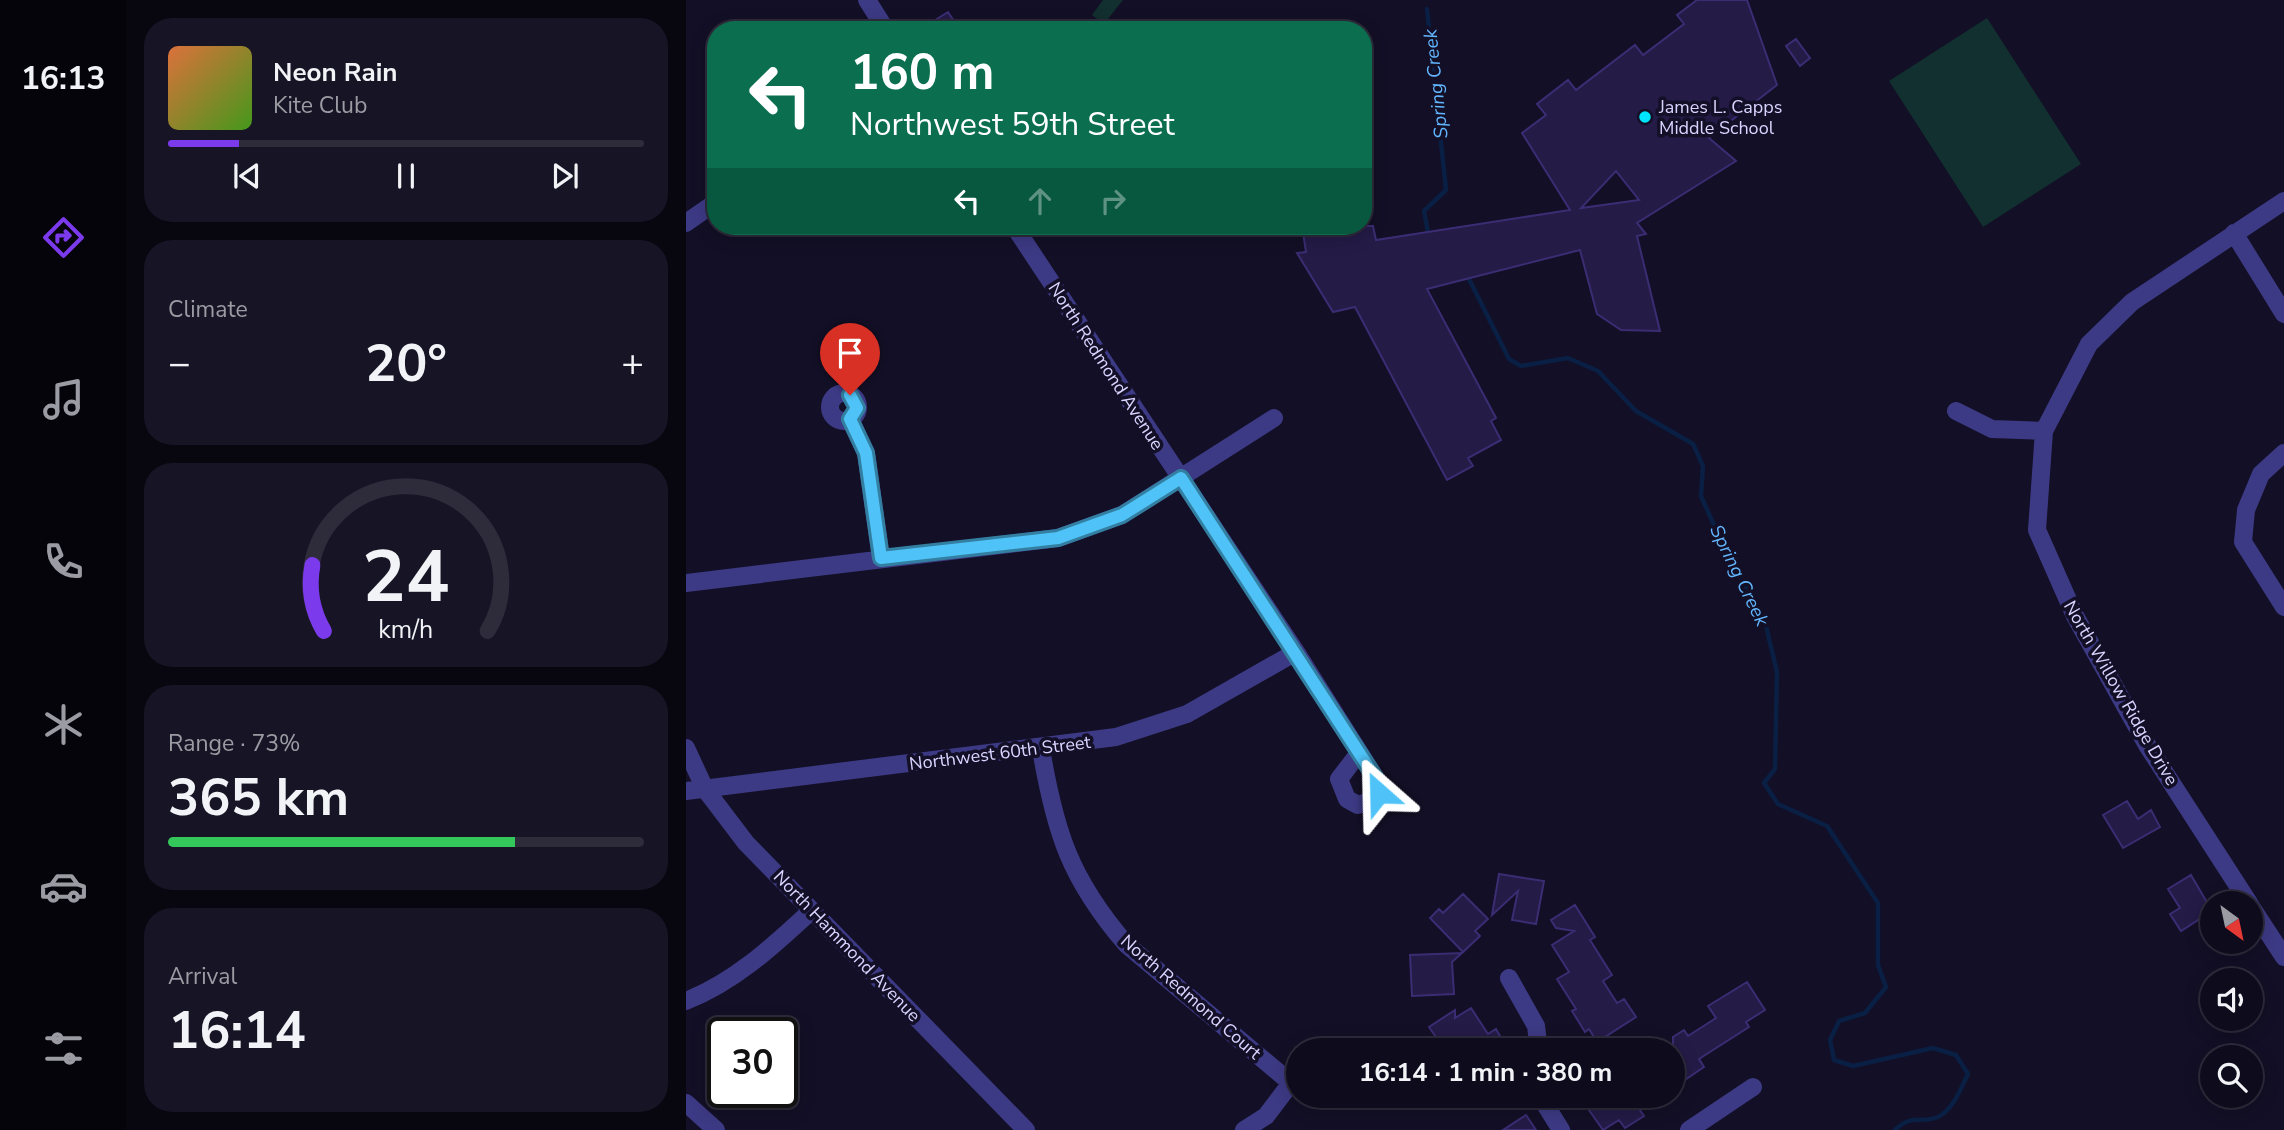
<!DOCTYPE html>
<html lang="en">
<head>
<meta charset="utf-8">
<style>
  :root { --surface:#0e0b1c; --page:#171425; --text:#f1f3f6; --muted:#9b9ba3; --line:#2e2b3b; --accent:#7c3aed }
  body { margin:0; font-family:"Nunito Sans",sans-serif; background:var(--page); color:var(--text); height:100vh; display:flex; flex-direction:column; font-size:26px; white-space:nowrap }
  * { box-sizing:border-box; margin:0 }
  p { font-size:23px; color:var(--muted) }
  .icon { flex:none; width:38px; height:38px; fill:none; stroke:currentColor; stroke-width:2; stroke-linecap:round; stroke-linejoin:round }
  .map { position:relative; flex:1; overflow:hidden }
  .sheet { display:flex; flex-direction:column; gap:18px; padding:18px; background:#08060f; width:560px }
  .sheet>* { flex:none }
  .top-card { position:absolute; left:21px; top:21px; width:665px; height:214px; border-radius:28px; box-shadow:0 4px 18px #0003,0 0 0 2px var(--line); background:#0b6e4f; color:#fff; overflow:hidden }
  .needle { width:46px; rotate:147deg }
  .buttons { position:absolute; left:1514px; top:891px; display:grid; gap:14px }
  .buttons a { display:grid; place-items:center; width:63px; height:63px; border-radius:50%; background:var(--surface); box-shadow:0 4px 18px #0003,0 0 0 2px var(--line); font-size:35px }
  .speed { position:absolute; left:21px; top:1017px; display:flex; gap:14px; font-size:35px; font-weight:700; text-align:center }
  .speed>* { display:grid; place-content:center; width:91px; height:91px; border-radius:50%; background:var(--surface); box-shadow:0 4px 18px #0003,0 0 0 2px var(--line); line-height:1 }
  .speed .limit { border:4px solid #111; border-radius:10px; background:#fff; color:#111 }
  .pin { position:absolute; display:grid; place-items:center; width:60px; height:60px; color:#fff; margin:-72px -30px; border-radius:50% 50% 50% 0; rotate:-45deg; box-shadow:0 0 7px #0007 }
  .pin .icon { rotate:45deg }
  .me { position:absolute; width:77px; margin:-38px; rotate:335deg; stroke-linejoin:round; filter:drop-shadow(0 0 5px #0008) }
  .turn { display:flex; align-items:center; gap:24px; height:147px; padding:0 28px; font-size:32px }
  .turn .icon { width:91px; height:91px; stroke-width:2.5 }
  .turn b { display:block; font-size:49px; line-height:60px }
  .lanes { display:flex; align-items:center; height:66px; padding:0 28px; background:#0003; justify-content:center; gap:35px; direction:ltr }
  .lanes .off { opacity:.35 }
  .big { font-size:52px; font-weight:700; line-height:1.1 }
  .sheet .card { flex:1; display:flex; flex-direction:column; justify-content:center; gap:10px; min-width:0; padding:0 24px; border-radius:28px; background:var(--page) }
  .sheet .dial { align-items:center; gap:0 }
  .dial svg { height:182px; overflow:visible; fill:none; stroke:var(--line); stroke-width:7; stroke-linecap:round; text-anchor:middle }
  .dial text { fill:var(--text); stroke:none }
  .song { display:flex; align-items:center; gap:21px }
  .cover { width:84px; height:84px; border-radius:10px; background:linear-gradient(135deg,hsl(20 70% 55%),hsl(100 70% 35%)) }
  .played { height:7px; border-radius:4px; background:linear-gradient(90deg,var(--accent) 15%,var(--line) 15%) }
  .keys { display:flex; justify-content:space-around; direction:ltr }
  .heat { display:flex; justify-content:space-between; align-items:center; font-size:38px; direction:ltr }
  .charge { height:10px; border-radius:5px; background:linear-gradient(90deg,#34c759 73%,var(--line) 0) }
  .trip { position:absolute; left:600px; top:1038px; width:399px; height:70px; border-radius:35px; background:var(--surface); box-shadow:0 4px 18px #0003,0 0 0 2px var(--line); font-weight:700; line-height:70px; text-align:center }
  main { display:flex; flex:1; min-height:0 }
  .dock { display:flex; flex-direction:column; width:126px; justify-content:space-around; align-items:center; background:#06040b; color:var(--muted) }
  .dock .icon { width:49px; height:49px }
  .dock .on { color:var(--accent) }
  .dock b { font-size:32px; color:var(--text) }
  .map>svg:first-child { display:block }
  .green { fill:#12302f }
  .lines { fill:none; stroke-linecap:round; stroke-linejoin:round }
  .stream { stroke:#0a1f44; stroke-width:4.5 }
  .building { fill:#241b47; stroke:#3b2d73; stroke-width:2; fill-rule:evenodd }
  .minor { stroke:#3d3a85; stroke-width:18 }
  .route-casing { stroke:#337fa1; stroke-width:18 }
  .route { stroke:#4fc3f7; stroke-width:12 }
  .poi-dot { fill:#00e5ff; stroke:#130f26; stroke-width:2.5 }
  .labels { text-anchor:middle; stroke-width:7; stroke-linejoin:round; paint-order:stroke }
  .poi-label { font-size:18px; fill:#d9d4ff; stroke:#130f26; text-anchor:start }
  .street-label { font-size:18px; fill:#d9d4ff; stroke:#130f26 }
  .water-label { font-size:19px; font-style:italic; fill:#62b6ff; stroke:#130f26 }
</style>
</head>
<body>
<main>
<nav class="dock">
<b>16:13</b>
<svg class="icon on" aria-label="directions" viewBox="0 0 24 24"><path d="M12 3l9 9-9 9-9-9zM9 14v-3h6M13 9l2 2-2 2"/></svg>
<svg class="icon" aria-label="music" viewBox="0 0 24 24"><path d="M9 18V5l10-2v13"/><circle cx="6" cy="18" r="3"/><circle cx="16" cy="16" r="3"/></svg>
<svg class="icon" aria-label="phone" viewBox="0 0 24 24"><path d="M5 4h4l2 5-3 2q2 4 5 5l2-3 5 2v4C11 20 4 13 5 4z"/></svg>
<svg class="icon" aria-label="climate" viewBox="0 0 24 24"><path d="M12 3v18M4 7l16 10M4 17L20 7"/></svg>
<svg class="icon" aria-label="car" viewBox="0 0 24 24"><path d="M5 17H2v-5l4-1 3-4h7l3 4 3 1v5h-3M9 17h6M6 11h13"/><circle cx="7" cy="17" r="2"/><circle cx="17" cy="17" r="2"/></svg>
<svg class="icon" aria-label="filters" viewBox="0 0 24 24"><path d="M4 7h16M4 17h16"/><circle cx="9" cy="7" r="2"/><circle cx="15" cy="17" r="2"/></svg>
</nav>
<section class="sheet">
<div class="card">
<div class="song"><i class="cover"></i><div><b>Neon Rain</b><p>Kite Club</p></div></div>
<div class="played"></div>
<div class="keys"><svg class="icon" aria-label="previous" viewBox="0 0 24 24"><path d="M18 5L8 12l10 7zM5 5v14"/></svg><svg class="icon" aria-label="pause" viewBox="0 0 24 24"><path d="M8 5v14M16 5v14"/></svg><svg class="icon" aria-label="next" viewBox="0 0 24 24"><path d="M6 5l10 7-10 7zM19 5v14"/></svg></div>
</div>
<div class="card"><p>Climate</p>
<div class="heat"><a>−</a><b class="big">20°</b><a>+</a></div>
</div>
<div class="card dial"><svg viewBox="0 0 100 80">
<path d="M14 69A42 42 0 1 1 86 69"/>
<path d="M14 69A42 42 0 0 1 9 40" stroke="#7c3aed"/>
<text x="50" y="56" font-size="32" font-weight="700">24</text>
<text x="50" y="72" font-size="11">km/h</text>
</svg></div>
<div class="card"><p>Range · 73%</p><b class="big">365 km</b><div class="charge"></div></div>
<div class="card"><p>Arrival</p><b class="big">16:14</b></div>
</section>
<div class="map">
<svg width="1598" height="1130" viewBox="0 0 1598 1130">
  <rect width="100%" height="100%" fill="#130f26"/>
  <path class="green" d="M417,0H437L418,24L406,15Z
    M1301,18L1395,164L1297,227L1203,81Z"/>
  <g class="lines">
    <path class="stream" d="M741,9L760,190L738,211L742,232
      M783,279L823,359L835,366L882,358L912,371L950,411L1007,444L1017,466L1015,496L1031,532L1080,626L1091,672L1089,769L1078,783L1092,804L1141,826L1192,903V965L1200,987L1179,1013L1153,1021L1144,1040L1148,1060L1167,1066L1247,1048L1270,1055L1282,1074C1275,1088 1267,1110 1252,1117C1234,1124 1227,1113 1209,1130"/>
  </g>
  <path class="building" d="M1011,0H1061L1091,85L1023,138L1050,161L951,223L960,234L951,236L974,331L935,330L911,314L894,250L741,289L810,418L805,421L815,440L782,458L787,466L761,480L669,307L647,312L611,253L620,252L616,226H687L690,240L884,210L836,133L860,115L851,104L882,80L890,90L949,45L957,55L998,24L991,15ZM930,171L953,200L895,208Z
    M262,12L274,30H251L246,22Z
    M1110,39L1124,58L1114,66L1100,46Z
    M1441,801L1452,819L1465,810L1474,827L1437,848L1417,815Z
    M813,874L858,881L850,924L826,920L832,891L806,915Z
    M1505,875L1526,911L1495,931L1484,914L1494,908L1482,889Z
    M777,894L802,919L789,931L794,936L777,952L744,918L753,909L757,913Z
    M889,905L909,937L904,940L926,975L917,981L931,1003L938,999L950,1017L911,1042L903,1029L899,1032L886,1011L890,1009L871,979L883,972L866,945L888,931L870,928L865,920Z
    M776,953L766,962L768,994L726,996L724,955Z
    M1061,982L1079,1010L1060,1022L1063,1027L1013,1059L1018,1067L987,1088V1037L998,1030L1002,1036L1030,1018L1022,1006Z
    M785,1008L802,1034L810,1029L819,1045L811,1050H759L743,1027L769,1010V1018Z
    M893,1096H968L951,1106L958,1116L939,1128L933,1120L917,1130Z
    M840,1115L850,1130H817Z"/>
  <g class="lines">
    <path class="minor" d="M181,0L200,30
      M0,223L30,202
      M328,226L610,652L692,782L693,793L684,801L672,805L661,799L653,779L673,753
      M1548,233L1598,314
      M144 407a14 14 0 1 1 28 0a14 14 0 1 1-28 0Z
      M1270,411L1306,429L1358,431
      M164,419L180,453L195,558
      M1598,453L1575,474L1560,510L1557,542L1598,607
      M0,583L372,538L436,515L588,418
      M0,748L19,789L60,843L340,1130
      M355,749C369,832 384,879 440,944L605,1083L580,1116L558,1130
      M0,791L430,737L501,714L610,652
      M1563,903L1461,745L1389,616L1351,530L1358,431L1403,344L1446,302L1598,201
      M1564,905L1598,957
      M823,978L850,1026L853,1050
      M0,1001C50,981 87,946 126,910
      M854,1096L875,1130
      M0,1103L30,1130
      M1003,1130L1067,1087"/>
  </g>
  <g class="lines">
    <g class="route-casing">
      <path id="route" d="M164,395L171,408L164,419L180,453L195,558L372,538L436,515L495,478L692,782L693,793"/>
    </g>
    <use href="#route" class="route"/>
  </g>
  <circle class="poi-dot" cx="959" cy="117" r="7"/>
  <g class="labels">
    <g class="poi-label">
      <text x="973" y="113">James L. Capps<tspan x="973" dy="21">Middle School</tspan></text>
    </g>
    <g class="street-label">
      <text transform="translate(420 366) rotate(57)" y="6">North Redmond Avenue</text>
      <text transform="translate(1435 693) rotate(60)" y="6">North Willow Ridge Drive</text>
      <text transform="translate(314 753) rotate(-7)" y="6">Northwest 60th Street</text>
      <text transform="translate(161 946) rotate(46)" y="6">North Hammond Avenue</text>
      <text transform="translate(505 997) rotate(41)" y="6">North Redmond Court</text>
    </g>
    <g class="water-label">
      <text transform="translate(749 84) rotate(-96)" y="7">Spring Creek</text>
      <text transform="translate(1054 575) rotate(64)" y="7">Spring Creek</text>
    </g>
  </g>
</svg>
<div class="buttons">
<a><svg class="needle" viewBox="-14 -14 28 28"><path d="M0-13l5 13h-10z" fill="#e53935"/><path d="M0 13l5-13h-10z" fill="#9b9ba3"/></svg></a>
<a><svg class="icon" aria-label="sound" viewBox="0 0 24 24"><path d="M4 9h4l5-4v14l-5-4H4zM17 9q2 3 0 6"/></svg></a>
<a><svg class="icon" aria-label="search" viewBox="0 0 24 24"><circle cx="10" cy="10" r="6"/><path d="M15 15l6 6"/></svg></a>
</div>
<div class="speed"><div class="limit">30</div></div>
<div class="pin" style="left:164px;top:395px;background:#d93025"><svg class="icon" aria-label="arrive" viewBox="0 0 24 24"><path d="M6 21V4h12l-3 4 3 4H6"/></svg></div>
<svg class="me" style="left:693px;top:793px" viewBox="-20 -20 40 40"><path d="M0-17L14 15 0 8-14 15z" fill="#4fc3f7" stroke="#fff" stroke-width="4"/></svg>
<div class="trip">16:14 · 1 min · 380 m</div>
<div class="top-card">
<div class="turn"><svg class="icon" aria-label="left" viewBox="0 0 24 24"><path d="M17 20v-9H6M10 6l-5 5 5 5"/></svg><div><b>160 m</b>Northwest 59th Street</div></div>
<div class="lanes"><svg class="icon" aria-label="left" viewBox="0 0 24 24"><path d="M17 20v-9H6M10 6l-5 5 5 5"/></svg><svg class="icon off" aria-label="ahead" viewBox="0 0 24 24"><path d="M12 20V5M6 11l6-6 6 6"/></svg><svg class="icon off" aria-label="right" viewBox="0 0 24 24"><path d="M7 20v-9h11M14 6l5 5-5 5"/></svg></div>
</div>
</div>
</main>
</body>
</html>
